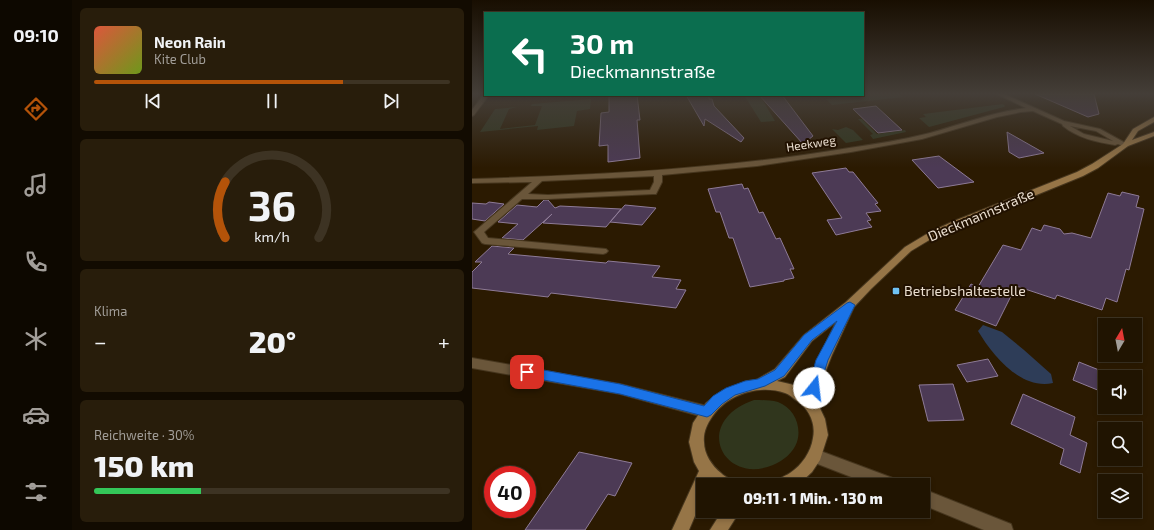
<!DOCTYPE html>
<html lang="de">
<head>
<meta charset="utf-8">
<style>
  :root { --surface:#201401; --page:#281d0b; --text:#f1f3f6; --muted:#a29e99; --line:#3d3323; --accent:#b45309 }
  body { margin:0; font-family:"Exo 2",sans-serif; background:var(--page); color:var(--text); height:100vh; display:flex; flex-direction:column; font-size:15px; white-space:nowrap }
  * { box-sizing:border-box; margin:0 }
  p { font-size:13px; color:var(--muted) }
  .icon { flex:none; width:22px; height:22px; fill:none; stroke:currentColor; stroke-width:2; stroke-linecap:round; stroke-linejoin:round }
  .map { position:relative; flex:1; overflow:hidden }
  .details { display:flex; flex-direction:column; gap:8px; padding:8px; background:#120b01; width:400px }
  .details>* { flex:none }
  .banner { position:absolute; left:12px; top:12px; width:380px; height:84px; border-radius:0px; box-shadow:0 2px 6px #0003,0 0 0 1px var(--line); background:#0b6e4f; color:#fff; overflow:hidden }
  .needle { width:26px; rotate:10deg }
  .controls { position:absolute; left:626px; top:318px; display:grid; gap:8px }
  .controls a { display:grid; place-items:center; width:44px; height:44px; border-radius:0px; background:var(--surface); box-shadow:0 2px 6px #0003,0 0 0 1px var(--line); font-size:20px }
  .speed { position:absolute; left:12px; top:466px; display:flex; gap:8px; font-size:20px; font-weight:700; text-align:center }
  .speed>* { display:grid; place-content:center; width:52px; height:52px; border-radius:50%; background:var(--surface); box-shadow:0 2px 6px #0003,0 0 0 1px var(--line); line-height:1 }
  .speed .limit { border:6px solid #d22; background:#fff; color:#111 }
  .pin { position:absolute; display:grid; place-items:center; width:34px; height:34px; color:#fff; margin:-17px; border-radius:8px; box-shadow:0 2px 6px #0006 }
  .me { position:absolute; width:44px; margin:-22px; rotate:16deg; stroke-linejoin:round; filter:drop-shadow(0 0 3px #0008) }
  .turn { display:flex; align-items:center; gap:14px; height:84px; padding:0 20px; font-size:18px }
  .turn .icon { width:52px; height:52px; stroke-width:2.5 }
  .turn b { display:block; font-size:28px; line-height:34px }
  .big { font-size:30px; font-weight:800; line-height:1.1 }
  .details .widget { flex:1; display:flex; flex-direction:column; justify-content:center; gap:6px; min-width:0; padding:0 14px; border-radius:6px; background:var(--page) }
  .details .dial { align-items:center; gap:0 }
  .dial svg { height:104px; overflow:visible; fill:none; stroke:var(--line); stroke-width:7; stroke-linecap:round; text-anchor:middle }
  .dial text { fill:var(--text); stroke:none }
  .song { display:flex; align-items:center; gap:12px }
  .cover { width:48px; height:48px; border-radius:6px; background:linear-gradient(135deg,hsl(10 70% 55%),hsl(80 70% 35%)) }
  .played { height:4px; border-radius:2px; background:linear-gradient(90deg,var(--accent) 70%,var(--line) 70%) }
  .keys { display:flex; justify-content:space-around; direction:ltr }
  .heat { display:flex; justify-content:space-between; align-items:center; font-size:22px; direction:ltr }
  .charge { height:6px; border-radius:3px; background:linear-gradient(90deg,#34c759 30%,var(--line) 0) }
  .trip { position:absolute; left:224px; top:478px; width:234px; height:40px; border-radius:0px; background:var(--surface); box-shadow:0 2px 6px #0003,0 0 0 1px var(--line); font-weight:800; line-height:40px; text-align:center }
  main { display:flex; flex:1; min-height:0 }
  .menu { display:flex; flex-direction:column; width:72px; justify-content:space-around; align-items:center; background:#0d0800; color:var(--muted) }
  .menu .icon { width:28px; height:28px }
  .menu .on { color:var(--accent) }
  .menu b { font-size:18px; color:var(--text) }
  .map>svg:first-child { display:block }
  .green { fill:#30361d }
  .water { fill:#2e3d58 }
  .building { fill:#4c3a55; stroke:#8e7b97 }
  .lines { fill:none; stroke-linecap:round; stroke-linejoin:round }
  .street-casing { stroke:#46361e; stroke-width:2 }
  .secondary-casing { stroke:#46361e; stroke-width:2 }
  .street { fill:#6a563a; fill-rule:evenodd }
  .secondary { fill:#967547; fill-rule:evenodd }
  .route { fill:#1a73e8; stroke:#114b97 }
  .poi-dot { fill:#6fc2f4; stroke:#211100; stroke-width:1.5 }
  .labels { text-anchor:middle; stroke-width:4; stroke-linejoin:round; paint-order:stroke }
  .far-street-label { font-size:12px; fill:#ebdfd0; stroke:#211100 }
  .street-label { font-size:14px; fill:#ebdfd0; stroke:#211100 }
  .poi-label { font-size:14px; fill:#ebdfd0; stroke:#211100; text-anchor:start }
</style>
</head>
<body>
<main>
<nav class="menu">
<b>09:10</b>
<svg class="icon on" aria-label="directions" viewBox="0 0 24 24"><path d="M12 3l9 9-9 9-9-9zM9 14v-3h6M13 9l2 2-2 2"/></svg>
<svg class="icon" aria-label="music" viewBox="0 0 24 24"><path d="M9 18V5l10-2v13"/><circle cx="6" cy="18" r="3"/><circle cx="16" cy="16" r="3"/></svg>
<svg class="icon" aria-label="phone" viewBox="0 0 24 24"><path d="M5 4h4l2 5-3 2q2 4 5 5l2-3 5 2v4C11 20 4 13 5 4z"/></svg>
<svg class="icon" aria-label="climate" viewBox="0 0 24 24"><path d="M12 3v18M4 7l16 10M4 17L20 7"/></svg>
<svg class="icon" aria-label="car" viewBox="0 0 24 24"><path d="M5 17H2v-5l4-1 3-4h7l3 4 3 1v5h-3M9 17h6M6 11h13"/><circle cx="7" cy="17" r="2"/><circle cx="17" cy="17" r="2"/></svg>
<svg class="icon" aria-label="filters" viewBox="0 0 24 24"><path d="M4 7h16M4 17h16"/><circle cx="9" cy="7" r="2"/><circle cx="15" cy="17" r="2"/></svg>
</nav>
<section class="details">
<div class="widget">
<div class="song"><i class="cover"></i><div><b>Neon Rain</b><p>Kite Club</p></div></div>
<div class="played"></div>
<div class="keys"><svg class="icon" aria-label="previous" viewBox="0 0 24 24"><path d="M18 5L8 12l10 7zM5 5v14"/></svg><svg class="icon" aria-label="pause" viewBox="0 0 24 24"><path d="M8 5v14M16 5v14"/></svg><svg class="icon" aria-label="next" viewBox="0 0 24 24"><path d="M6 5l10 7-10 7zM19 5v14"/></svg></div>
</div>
<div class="widget dial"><svg viewBox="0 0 100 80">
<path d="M14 69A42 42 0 1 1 86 69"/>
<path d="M14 69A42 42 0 0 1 14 26" stroke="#b45309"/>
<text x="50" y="56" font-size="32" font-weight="700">36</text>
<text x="50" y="72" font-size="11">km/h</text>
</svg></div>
<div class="widget"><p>Klima</p>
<div class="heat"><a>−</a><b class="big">20°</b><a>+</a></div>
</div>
<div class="widget"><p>Reichweite · 30%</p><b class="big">150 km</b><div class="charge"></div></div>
</section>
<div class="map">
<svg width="682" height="530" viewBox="0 0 682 530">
  <rect width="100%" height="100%" fill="#2b1a01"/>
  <path class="green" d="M399,94H427L431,97L360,105L354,99Z
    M272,95L288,96L303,121L289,122Z
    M119,99L118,109L105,111L102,126L65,130L66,126L8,132L23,109L45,107L37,109L28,129L63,125L70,106H59L60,104Z
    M531,104L533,106L532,107L457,127L447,118L454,117L451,114Z
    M386,119H390L405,134L433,130L434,132L401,139L398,135L401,134Z
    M374,127L381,130L391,140L374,143L360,129L366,130Z
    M282,400C290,400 298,400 306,402C322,408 330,426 325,442C321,453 311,461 301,465C251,486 219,422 282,400Z"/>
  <path class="water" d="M511,325L530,332L552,350L579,374L581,383C549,390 521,356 506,331Z"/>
  <path class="building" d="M563,94H622L627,114L616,117Z
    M137,95H165L168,120H165L168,158L136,162V145L127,146L129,113L137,112Z
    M214,95H237V99H240L242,106L272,138L269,142L233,119L232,126Z
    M287,95H310L341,136L331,144Z
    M404,106L430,130L406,133L381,109Z
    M535,132L572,153L547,158L537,152Z
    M467,156L502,182L466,188L440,160Z
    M374,168L377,172H381L397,192L406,203L403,204L409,211L394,213L399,220L395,221L400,227L364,235L355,220L370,218L340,173Z
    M270,184L272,189L276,188L287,213L291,212L304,239L308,238L322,269H318L322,278L312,280V281L278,287L261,238H257L248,212H244L236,189Z
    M650,192L667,196L664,207L672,209L657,270L654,269L645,302L634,298L630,310L585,295L583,299L544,286L524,326L483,310L499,284L506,287L531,245L549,250L560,228L569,231L572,225L588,229L592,234L600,233L619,238L636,193L648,196Z
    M72,200H76L83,208L88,206L149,209L134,227L71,223L80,214L51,240L30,238L46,224L26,222L45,205L65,207Z
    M17,202L32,204L13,221L0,219V203L14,204Z
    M153,205L184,208L170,225L138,222Z
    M20,246L42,248L36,254L134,263L136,261L188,266L180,277L209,280L204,289L214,290L204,308L79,293L76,297L0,288V272L10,262H3Z
    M516,359L526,376L495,382L485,365Z
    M607,362L632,372L628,391L601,380Z
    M481,384L492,420L456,421L447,385Z
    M551,394L603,417L598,435L615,443L608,473L588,464L592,449L539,424Z
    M107,452L160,463L143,496L136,494L113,530H53Z"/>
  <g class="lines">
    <g class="street-casing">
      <path id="street" d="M12,94L17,95L2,115L0,116V110Z
        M525,94H532L592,121L628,129L657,145L654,147L646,144L643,145C624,142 606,138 591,126L590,124L561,111L549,112L525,117L450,139L379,152L285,166L190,175V182L184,194H181L76,199H50L12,232L16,238L134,249L136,251L134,253L131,254L13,244L10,243L2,232L60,182L0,183V179C127,175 252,169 377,148C404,144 431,140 458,133C490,124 521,112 554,108ZM598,126L624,131L641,141L612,134ZM182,176V182L178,190L76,195L56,194L70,181Z
        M0,358L148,384L235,406L240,408L242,412L240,416L235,418L148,394L0,368Z
        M343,449L426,480L428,485H400L338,461L336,456L338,451Z
        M451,489L539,524L541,530H512L451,505Z"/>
    </g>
    <g class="secondary-casing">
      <path id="secondary" d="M682,117V122L666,131L660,140L682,132V136L656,146L626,168L611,176L464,236L439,251L399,289L382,307L360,355L351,378L346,404L353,419L356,435L348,460L340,472L326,485H302C305,478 312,477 318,473C330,465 339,452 341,438C344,423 337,409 325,401C321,398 317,394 313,393C288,384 255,394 240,417C235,424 231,433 232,442C232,454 240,466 249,473C254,478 259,478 262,485H240L237,483L236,485H231V497L217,530H200L227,471L222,462L217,442L221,423L234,403L250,391L275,381L284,380L303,369L332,335L374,302L433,247L458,232L482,221L605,172L620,164L651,144L661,129ZM364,322L343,366L335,393L322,385L305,381L313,377L340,341Z
        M250,511H268L256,530H238Z"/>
    </g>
    <use href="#street" class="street"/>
    <use href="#secondary" class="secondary"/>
  </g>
  <linearGradient id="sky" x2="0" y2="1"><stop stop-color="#180e01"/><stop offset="0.56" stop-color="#443e38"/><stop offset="1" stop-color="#443e38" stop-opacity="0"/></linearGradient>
  <rect width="682" height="168" fill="url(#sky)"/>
  <path class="route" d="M378,302L383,305L356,360L346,392L342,393L337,392L336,388L344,360L365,321L340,340L312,376L293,386L263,395L250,404L239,415L235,417L148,394L55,377L51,375L49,372L51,369L55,367L148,384L232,406L241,396L254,388L273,381L286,379L303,370L332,335L375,303Z"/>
  <rect class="poi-dot" x="420" y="287" width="8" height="8" rx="2"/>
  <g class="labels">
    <g class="far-street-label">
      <text transform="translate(339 144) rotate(-9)" y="4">Heekweg</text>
    </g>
    <g class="street-label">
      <text transform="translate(509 215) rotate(-23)" y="5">Dieckmannstraße</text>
    </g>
    <g class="poi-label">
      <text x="432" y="296">Betriebshaltestelle</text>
    </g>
  </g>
</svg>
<div class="controls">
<a><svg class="needle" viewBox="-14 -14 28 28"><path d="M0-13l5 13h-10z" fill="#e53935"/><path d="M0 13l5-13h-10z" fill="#a29e99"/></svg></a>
<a><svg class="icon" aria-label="sound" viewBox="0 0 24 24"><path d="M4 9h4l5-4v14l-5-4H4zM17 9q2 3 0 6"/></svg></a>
<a><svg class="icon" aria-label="search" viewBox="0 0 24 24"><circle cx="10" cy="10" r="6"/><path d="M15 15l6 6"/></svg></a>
<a><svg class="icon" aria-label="layers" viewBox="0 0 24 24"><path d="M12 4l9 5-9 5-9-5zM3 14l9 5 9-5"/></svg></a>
</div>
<div class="speed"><div class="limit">40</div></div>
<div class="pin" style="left:55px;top:372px;background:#d93025"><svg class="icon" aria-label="arrive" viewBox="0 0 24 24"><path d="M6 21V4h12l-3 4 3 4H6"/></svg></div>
<svg class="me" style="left:342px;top:388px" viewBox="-20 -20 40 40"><circle r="19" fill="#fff"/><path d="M0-13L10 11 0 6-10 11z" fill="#1a73e8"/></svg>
<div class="trip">09:11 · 1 Min. · 130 m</div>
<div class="banner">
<div class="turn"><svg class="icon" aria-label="left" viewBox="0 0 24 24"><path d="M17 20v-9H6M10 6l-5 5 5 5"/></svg><div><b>30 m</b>Dieckmannstraße</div></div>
</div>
</div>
</main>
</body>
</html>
